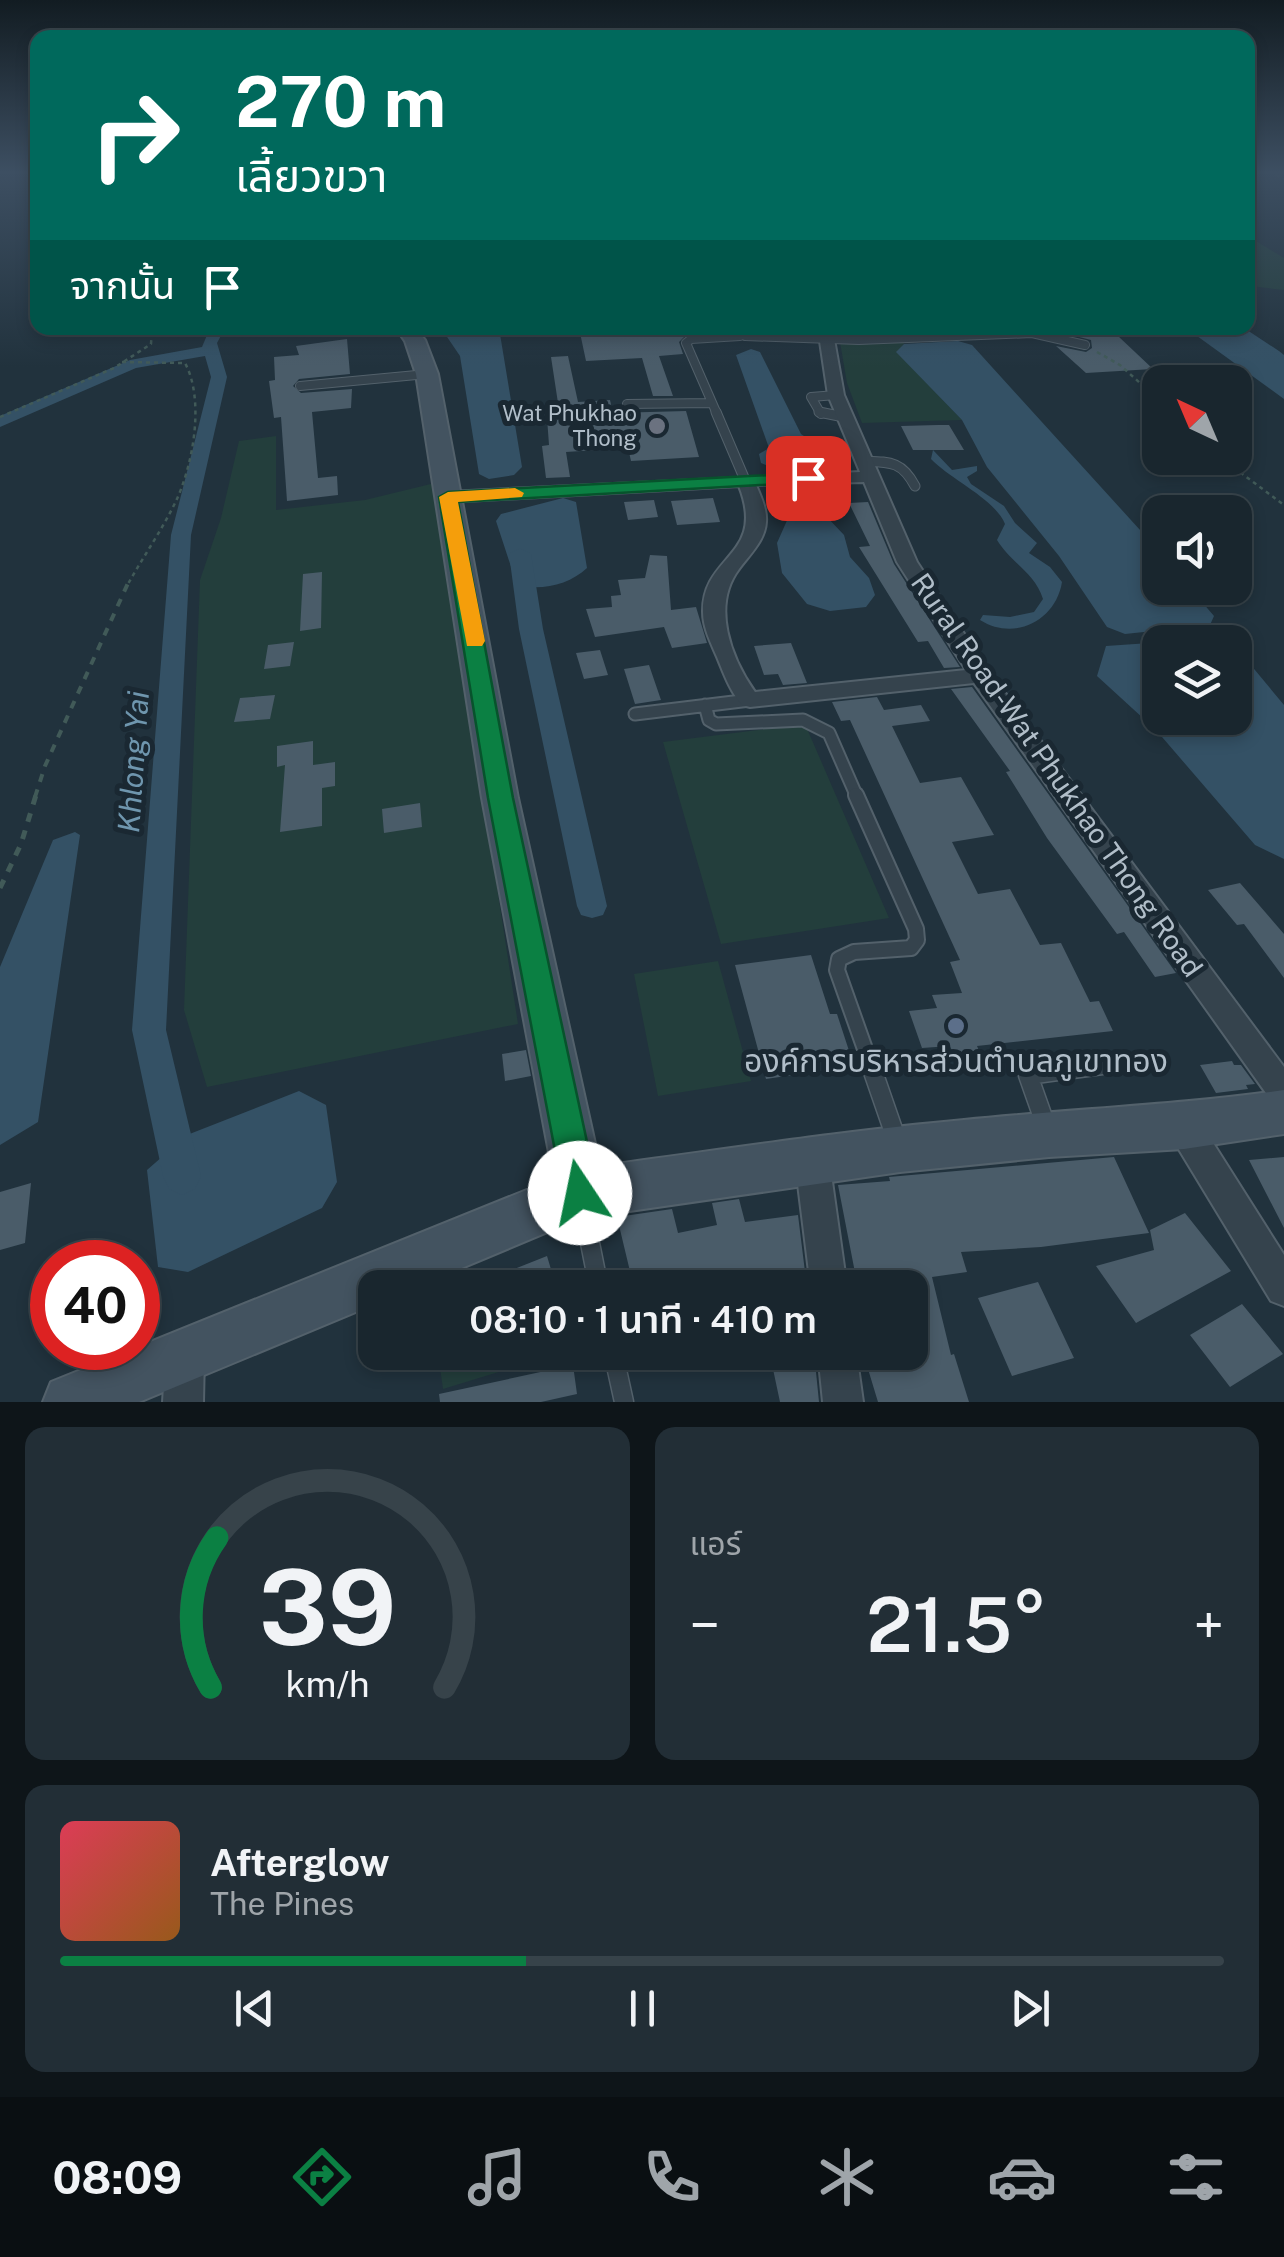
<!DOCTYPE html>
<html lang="th">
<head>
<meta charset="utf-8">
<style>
  :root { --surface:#19262e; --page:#222e36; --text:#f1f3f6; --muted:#9fa5aa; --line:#37434a; --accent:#0b8043 }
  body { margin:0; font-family:"Public Sans","Noto Sans Thai",sans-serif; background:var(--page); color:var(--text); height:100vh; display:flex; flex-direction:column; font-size:38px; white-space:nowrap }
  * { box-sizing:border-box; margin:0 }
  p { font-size:32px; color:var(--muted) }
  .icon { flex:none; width:55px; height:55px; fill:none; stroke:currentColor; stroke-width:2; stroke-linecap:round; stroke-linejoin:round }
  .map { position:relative; height:1402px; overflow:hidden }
  .drawer { display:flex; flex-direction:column; gap:25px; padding:25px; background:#0e1519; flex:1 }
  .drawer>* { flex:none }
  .banner { position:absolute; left:30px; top:30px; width:1225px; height:305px; border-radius:20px; box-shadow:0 5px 15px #0003,0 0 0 2px var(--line); background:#00695c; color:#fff; overflow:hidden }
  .needle { width:65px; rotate:316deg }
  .buttons { position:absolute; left:1142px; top:365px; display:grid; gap:20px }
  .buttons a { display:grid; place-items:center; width:110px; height:110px; border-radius:20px; background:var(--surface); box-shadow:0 5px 15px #0003,0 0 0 2px var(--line); font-size:50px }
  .speed { position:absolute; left:30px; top:1240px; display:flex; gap:20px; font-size:50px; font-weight:700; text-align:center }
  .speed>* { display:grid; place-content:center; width:130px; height:130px; border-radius:50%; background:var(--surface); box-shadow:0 5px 15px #0003,0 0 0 2px var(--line); line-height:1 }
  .speed .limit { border:15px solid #d22; background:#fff; color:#111 }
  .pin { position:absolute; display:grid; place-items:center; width:85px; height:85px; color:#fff; margin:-42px; border-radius:20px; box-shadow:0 5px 15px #0006 }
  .me { position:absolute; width:110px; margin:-55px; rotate:349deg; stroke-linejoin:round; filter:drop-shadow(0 0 8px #0008) }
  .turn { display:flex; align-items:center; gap:35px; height:210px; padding:0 40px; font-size:45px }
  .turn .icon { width:130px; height:130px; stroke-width:2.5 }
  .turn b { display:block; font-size:70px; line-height:85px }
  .then { display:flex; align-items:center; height:95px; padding:0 40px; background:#0003; gap:20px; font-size:38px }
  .big { font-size:75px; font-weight:600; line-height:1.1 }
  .drawer .tile { flex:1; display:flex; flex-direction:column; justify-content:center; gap:15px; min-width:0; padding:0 35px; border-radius:20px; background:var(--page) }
  .drawer .dial { align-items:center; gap:0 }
  .dial svg { height:260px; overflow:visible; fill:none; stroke:var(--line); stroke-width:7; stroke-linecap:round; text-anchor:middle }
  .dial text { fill:var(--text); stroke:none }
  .song { display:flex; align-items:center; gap:30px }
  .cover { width:120px; height:120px; border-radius:15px; background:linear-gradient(135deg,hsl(350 70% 55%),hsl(30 70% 35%)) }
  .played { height:10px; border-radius:5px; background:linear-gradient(90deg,var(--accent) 40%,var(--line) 40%) }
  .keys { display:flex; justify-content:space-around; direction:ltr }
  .heat { display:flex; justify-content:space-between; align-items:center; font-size:55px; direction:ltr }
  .drawer .tiles { flex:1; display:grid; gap:25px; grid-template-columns:1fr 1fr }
  .tile:last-child { grid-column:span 2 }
  .trip { position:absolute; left:358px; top:1270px; width:570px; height:100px; border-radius:20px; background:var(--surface); box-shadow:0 5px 15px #0003,0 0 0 2px var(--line); font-weight:600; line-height:100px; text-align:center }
  .menu { display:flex; height:160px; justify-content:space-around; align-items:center; background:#0a0f12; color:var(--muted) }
  .menu .icon { width:70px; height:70px }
  .menu .selected { color:var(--accent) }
  .menu b { font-size:45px; color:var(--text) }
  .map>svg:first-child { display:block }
  .green { fill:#233e3c }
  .water { fill:#345165 }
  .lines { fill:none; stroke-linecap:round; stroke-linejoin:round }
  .canal { fill:#345165; fill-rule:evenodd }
  .building { fill:#4a5c69 }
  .lane-far4-casing { stroke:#53616b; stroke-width:10 }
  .lane-far3-casing { stroke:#53616b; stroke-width:11 }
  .lane-far2-casing { stroke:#53616b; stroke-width:15 }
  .lane-far1-casing { stroke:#53616b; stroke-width:18 }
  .lane-casing { stroke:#53616b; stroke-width:21 }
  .street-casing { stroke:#53616b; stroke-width:4 }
  .secondary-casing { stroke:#53616b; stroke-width:4 }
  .path-far2 { stroke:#415a58; stroke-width:2.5; stroke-dasharray:4 4; stroke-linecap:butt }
  .path-far1 { stroke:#415a58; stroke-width:4; stroke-dasharray:8 8; stroke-linecap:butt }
  .path { stroke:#415a58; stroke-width:5; stroke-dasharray:9 9; stroke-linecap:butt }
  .lane-far4 { stroke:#35434d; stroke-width:8 }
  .lane-far3 { stroke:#35434d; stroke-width:9 }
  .lane-far2 { stroke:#35434d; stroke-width:11 }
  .lane-far1 { stroke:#35434d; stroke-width:14 }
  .lane { stroke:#35434d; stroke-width:18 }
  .street { fill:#35434d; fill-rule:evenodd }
  .secondary { fill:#435360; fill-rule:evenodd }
  .route { fill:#0b8043; stroke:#07532c; stroke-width:2.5 }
  .slow { fill:#f59e0b }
  .worship-dot { fill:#6b7280; stroke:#1a2832; stroke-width:4 }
  .service-dot { fill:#5c6f8a; stroke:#1a2832; stroke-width:4 }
  .labels { text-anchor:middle; stroke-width:10; stroke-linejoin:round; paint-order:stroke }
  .far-poi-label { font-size:22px; fill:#b1bec9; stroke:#1a2832; text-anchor:end }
  .street-label { font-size:28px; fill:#b1bec9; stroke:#1a2832 }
  .water-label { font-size:30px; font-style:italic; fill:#6f96ae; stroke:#1a2832 }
  .near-poi-label { font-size:32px; fill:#b1bec9; stroke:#1a2832 }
</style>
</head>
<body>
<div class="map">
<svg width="1284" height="1402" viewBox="0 0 1284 1402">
  <rect width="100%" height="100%" fill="#21323d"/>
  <path class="green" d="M1248,236L1284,258V290L1258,287L1248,280Z
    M903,340L904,344L897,352L962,420L862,423L847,383L840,342Z
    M276,436V510L365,500L435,483L518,1024L207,1087L184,1010L200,580L221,518L239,441Z
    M805,724L889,918L721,944L663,742Z
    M718,961L751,1081L658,1096L634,974Z
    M438,1353V1352L561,1353L443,1389Z"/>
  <path class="water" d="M441,328H499L522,467L514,475L489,479L479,474L460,356Z
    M1186,328H1244L1279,351L1284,355V399Z
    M958,341L972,345L1160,552V588H1190L1214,616L1210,625L1125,634L1107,627L1059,556L987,467L962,420L896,352L904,344Z
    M751,349L760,352L801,434L810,440L814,464L774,468L761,463L759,454L769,448L736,355Z
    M933,450L952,470L977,466V471L967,477L971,484L1004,506L1015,523L1037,543L1029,553L1050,567L1062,582C1056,620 1015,642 980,620L983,615L1010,617L1034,612L1043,599C1035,573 1011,563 997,540L1005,524C995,499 950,479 931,459Z
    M563,498L576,502L587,568C569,585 541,591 517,585L496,521L501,514Z
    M800,513L825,515L844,535L850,557L869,578L875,595L866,607L830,611L807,604L782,573L777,543L789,516Z
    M1208,639L1232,642H1160V718H1235V646L1284,705V859L1255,845L1156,730L1097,676L1106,646Z
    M75,832L80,835L38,1122L0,1145V967L53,840Z
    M299,1091L326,1105L337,1182L322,1208L188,1272L158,1267L147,1170L187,1135Z"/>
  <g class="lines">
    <path class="canal" d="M210,328H225L217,343L227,377L191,535L166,1030L201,1176L195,1189L182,1195L169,1189L163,1176L132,1030L171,535L211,377L205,356L136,368L0,427V416L130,360L202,347Z
      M520,548L531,554L543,629L607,906L603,915L592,918L581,915L577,906L519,629L509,554Z"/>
  </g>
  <path class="building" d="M579,328H618L620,335L634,334L632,328H649L651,333L669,332L667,328H688L689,332L679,342L683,354L659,356L673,396H653L642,358L586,361Z
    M1044,328H1088L1097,337L1118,336L1153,369L1086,373L1056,346L1086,352L1092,348L1091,340Z
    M347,339L350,374L299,379L293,386L301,393L352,389L351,408L312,412L318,478L337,476L338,495L287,501L281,417L274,418L269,381L275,380L274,357L299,355L296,346Z
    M568,356L578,402L610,400L613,413L686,411L699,457L631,461L628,448L566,452L570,477L546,478L542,446L549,445L546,404L558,403L551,357Z
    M938,425H949L964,450H913L901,426Z
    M799,488L807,509L776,510L768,489Z
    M713,498L720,522L677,525L671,501Z
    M654,500L658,517L628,520L624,502Z
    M868,502L894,564L960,667L944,668L928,641L918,642L859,547L870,546L849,503Z
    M650,555L667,556L671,610L696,607L707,643L672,648L664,627L595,637L586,609L612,607L611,596L621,595L618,580L645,578Z
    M322,572L321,628L300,631L303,574Z
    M294,642L290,666L264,669L268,645Z
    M791,643L807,683L783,685L778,674L764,675L754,646Z
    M600,650L608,675L584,679L576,653Z
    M649,665L661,700L635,704L624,669Z
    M972,687L1176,973L1155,977L1124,932L1117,934L1047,838L1006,772L1010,771L951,689Z
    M275,695L270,719L234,722L240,698Z
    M877,697L884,710L921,705L930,721L892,726L920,783L961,777L994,835L952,842L978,894L1010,889L1040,945L1061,943L1090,1002L1099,1001L1113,1031L977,1046L982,1058L956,1061L950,1046L922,1048L909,1011L937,1008L932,995L962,993L950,962L960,960L850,720L841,721L832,702Z
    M313,741V765L335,762V786L322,788V826L280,832L285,765L277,767V746Z
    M420,803L422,827L384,833L382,809Z
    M1240,883L1284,934V978L1244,924L1237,925L1208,890Z
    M811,955L830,1014H837L854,1066L766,1079L735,965Z
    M526,1050L531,1076L505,1081L502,1054Z
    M1232,1061L1234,1065H1241L1255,1084L1246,1085L1248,1089L1216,1093L1200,1065Z
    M1114,1157L1149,1233L1041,1247L961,1252L967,1272L932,1277L951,1355L954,1354L969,1402H878L868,1369H872L869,1352H910V1288H858L838,1185L890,1181L889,1177L900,1176Z
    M1284,1157V1228L1249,1160Z
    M31,1183L25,1243L0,1250V1192Z
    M739,1199L745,1222L798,1215L807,1288H698L696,1279L661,1288H634L617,1217L672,1209L678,1233L717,1225L712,1203Z
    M1185,1213L1231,1271L1136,1323L1096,1266L1154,1250L1150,1230Z
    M547,1256L553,1276L522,1288H467Z
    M1038,1282L1074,1358L1012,1376L978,1298Z
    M1242,1304L1283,1354L1230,1387L1190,1335Z
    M785,1352H814L819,1402H780L770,1355Z
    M573,1365L577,1394L541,1402H440L439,1394Z"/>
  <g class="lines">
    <g class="lane-far4-casing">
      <path id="lane-far4" d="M729,328L745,336L859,340L1032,333L1085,345
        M300,386L427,374
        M627,404L711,403
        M717,414L686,343L691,339L740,336
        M821,414L811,397L836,395"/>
    </g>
    <g class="lane-far3-casing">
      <path id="lane-far3" d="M716,412L745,480
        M819,412L844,417
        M863,461C890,462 902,461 915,486"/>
    </g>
    <g class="lane-far2-casing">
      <path id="lane-far2" d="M705,705L709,720L716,724L803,720L829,733L857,797
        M635,714L750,700"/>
    </g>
    <g class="lane-far1-casing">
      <path id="lane-far1" d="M856,795L916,929L917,940L911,948L854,952L839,959L837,970L871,1066
        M1098,1066L1102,1065"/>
    </g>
    <g class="lane-casing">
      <path id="lane" d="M870,1063L897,1141
        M1046,1126L1028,1075L1102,1065
        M582,1203L599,1288
        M613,1352L624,1402"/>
    </g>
    <g class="street-casing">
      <path id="street" d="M818,328H832L844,395L917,562L988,670L1284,1067V1108L1273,1103L974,683L750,707L742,705C730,691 724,674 717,657C711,643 703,628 703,612C702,554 767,557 739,486L448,502L439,497L448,492L860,472L828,395ZM864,482L897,562L966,670L755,692C731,658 711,606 739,569C749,555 765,541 766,522C767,509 761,497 756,485Z
        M1184,1111L1196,1116L1284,1255V1306L1271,1301L1172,1138L1168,1127L1172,1116Z
        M812,1144L824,1148L829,1160L847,1288H811L795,1160L800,1148Z
        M185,1335L198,1341L204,1354L203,1402H163L166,1354L172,1341Z
        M818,1352H856L863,1402H823Z"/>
    </g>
    <g class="secondary-casing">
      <path id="secondary" d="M396,328H415L425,340L438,374L518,798L600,1166C721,1150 842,1131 964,1120C1071,1109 1178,1105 1284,1090V1134L1184,1149L1049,1157L900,1172L581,1218L414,1288H375V1304L139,1402H43L51,1382L554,1179L482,798L416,374L405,341Z"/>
    </g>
    <path class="path-far2" d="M1269,171L1284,179
      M1097,352L1120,365L1160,401
      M122,362L185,363C205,400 193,465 176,501C162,530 143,557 128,584
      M0,417L114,368L151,344L152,328
      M1221,458L1284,505"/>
    <path class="path-far1" d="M35,797L45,766L129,581"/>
    <path class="path" d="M0,888L21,844L36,795"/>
    <use href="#lane-far4" class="lane-far4"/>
    <use href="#lane-far3" class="lane-far3"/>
    <use href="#lane-far2" class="lane-far2"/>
    <use href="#lane-far1" class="lane-far1"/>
    <use href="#lane" class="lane"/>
    <use href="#street" class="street"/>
    <use href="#secondary" class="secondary"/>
  </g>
  <linearGradient id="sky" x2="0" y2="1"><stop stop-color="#121c22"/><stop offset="0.47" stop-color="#3d4f62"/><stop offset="1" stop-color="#3d4f62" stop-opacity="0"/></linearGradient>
  <rect width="1284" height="367" fill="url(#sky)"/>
  <path class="route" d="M808,473L814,475V482L458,502L513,798L598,1193L593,1205L580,1211L568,1205L563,1193L488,798L439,497L448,492Z"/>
  <path class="slow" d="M515,488L524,493L522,497L458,502L485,641L482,646H467L439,497L448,492Z"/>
  <circle class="worship-dot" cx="657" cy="426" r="10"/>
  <circle class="service-dot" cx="956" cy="1026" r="10"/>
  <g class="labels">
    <g class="far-poi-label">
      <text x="637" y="421">Wat Phukhao<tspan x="637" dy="25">Thong</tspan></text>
    </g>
    <g class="street-label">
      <text transform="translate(1057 775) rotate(55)" y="10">Rural Road-Wat Phukhao Thong Road</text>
    </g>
    <g class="water-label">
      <text transform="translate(134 762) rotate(-86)" y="10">Khlong Yai</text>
    </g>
    <g class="near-poi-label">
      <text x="956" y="1072">องค์การบริหารส่วนตำบลภูเขาทอง</text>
    </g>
  </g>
</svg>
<div class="buttons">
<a><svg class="needle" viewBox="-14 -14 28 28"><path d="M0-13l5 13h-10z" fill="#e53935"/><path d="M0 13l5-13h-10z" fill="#9fa5aa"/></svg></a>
<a><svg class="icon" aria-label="sound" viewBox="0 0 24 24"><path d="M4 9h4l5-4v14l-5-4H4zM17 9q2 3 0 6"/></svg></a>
<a><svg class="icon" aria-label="layers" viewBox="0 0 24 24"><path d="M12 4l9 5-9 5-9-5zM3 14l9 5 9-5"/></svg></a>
</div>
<div class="speed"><div class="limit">40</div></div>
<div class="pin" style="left:808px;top:478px;background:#d93025"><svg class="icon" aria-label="arrive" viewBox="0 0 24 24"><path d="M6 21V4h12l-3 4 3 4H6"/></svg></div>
<svg class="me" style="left:580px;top:1193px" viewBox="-20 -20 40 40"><circle r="19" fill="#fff"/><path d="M0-13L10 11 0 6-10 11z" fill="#0b8043"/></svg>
<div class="trip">08:10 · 1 นาที · 410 m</div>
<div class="banner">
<div class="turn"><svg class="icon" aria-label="right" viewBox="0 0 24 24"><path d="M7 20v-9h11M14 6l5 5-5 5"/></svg><div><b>270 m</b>เลี้ยวขวา</div></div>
<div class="then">จากนั้น<svg class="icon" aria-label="arrive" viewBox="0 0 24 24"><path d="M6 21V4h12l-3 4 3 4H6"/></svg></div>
</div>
</div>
<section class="drawer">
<div class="tiles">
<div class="tile dial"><svg viewBox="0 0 100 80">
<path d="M14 69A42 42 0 1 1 86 69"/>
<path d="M14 69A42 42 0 0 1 16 23" stroke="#0b8043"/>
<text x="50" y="56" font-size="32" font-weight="700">39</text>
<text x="50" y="72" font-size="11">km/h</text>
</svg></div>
<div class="tile"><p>แอร์</p>
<div class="heat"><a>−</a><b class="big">21.5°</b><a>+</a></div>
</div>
<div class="tile">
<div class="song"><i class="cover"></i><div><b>Afterglow</b><p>The Pines</p></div></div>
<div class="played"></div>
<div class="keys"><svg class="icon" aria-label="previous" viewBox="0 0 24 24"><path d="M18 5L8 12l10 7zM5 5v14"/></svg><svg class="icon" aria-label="pause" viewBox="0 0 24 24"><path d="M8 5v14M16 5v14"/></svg><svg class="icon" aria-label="next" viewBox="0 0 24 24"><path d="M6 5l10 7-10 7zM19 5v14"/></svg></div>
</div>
</div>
</section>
<nav class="menu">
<b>08:09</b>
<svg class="icon selected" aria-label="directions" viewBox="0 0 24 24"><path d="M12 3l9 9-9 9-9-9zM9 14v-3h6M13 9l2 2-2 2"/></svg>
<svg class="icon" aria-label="music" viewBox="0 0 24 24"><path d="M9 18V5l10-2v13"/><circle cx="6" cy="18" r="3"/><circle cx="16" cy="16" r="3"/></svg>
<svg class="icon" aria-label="phone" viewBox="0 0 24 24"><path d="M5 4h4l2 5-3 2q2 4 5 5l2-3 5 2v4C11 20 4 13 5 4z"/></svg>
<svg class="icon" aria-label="climate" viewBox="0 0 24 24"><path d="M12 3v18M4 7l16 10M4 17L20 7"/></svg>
<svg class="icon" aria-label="car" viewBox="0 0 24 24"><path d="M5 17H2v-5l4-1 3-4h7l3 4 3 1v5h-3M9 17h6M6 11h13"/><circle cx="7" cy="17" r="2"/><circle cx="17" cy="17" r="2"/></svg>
<svg class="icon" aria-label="filters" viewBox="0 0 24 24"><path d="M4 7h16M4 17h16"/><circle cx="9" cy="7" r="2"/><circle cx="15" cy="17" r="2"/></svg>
</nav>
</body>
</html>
